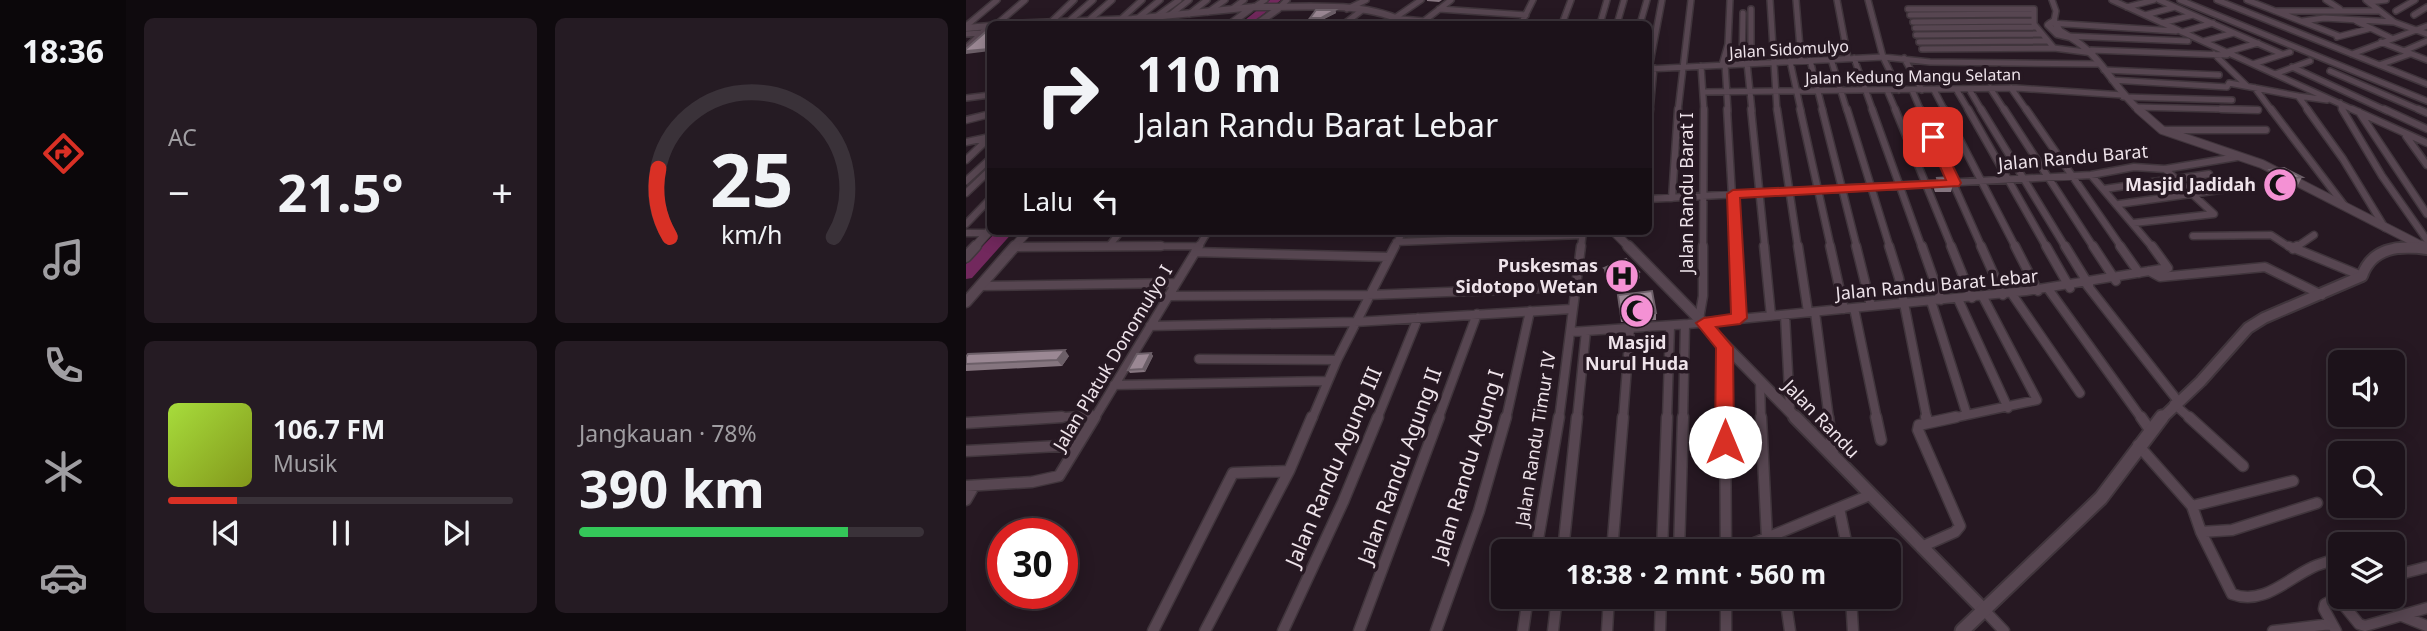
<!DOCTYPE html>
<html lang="id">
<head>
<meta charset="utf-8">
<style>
  :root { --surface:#1c121a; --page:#251b23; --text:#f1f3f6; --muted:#a09ea2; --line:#3a3239; --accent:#d93025 }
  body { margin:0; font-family:"Noto Sans",sans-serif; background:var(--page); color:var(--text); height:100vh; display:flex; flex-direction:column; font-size:26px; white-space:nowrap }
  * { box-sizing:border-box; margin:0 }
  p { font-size:23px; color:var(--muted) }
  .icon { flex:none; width:38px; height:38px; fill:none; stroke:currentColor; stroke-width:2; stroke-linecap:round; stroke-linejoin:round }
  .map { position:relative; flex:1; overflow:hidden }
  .panel { display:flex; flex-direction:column; gap:18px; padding:18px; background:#0f0a0e; width:840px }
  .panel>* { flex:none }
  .top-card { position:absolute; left:21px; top:21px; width:665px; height:214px; border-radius:10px; box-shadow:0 4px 18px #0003,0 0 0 2px var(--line); background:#1c121a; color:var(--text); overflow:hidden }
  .buttons { position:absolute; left:1362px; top:350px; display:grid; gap:14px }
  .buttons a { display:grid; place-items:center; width:77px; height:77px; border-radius:10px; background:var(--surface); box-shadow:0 4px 18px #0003,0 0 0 2px var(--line); font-size:35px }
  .speed { position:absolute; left:21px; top:518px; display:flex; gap:14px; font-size:35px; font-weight:700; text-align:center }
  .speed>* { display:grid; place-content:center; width:91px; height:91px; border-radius:50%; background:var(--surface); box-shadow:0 4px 18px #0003,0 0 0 2px var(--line); line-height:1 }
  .speed .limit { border:10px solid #d22; background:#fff; color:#111 }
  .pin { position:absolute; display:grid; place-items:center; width:60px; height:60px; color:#fff; margin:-30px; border-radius:14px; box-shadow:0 4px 10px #0006 }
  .me { position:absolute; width:77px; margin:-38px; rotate:0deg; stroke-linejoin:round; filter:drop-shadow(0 0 5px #0008) }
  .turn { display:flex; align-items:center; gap:24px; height:147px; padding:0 35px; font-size:32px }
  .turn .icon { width:91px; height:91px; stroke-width:2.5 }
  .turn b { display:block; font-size:49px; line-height:60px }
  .then { display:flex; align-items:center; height:66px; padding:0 35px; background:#0003; gap:14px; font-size:26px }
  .big { font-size:52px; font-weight:700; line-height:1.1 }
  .panel .widget { flex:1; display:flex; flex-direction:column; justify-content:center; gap:10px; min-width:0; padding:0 24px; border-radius:10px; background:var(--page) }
  .panel .dial { align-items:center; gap:0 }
  .dial svg { height:182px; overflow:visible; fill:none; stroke:var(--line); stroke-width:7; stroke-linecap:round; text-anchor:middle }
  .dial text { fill:var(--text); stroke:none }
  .song { display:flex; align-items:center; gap:21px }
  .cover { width:84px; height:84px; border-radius:10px; background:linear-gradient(135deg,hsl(80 70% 55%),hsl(70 70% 35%)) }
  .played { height:7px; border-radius:4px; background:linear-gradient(90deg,var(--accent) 20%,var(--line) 20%) }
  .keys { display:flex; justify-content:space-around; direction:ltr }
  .heat { display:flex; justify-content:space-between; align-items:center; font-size:38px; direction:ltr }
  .charge { height:10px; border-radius:5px; background:linear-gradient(90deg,#34c759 78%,var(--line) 0) }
  .panel .tiles { flex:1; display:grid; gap:18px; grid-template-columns:repeat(2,1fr) }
  .trip { position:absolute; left:525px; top:539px; width:410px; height:70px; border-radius:10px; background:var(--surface); box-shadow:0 4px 18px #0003,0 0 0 2px var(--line); font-weight:700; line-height:70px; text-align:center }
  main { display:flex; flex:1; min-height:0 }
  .tab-bar { display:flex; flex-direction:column; width:126px; justify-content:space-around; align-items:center; background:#0b070a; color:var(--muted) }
  .tab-bar .icon { width:49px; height:49px }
  .tab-bar .selected { color:var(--accent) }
  .tab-bar b { font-size:32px; color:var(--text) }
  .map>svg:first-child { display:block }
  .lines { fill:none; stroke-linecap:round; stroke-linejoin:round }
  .river { fill:#72285d; fill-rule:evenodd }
  .minor-far3-casing { stroke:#40353c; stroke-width:8 }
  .minor-far2-casing { stroke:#40353c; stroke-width:9 }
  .minor-far1-casing { stroke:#40353c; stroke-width:11 }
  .minor-casing { stroke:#40353c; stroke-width:13 }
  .tertiary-far3-casing { stroke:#40353c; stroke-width:9 }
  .tertiary-far2-casing { stroke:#40353c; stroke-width:10 }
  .tertiary-far1-casing { stroke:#40353c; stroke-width:13 }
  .tertiary-casing { stroke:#40353c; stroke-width:16 }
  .secondary-far2-casing { stroke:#40353c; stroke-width:11 }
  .secondary-far1-casing { stroke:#40353c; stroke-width:14 }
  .secondary-casing { stroke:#40353c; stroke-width:17 }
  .minor-far3 { stroke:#574651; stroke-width:5 }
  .minor-far2 { stroke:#574651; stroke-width:6 }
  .minor-far1 { stroke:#574651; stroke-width:8 }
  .minor { stroke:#574651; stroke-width:10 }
  .tertiary-far3 { stroke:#574651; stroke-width:6 }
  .tertiary-far2 { stroke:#574651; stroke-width:8 }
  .tertiary-far1 { stroke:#574651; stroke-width:10 }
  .tertiary { stroke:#574651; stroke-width:12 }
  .secondary-far2 { stroke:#574651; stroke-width:9 }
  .secondary-far1 { stroke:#574651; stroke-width:10 }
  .secondary { stroke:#574651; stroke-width:13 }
  .wall { fill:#85757f }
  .shaded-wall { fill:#6c5f68 }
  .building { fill:#9b8894; stroke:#6c5f68; stroke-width:2 }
  .route { fill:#d93025; stroke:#8d1f18; stroke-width:2 }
  .labels { text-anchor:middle; stroke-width:7; stroke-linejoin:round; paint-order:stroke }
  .far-street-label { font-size:16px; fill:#eee3ea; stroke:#261822 }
  .street-label { font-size:18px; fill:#eee3ea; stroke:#261822 }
  .poi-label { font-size:18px; font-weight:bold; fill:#eee3ea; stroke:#261822; text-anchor:end }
  .near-street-label { font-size:21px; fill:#eee3ea; stroke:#261822 }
</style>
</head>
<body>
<main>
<nav class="tab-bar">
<b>18:36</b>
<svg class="icon selected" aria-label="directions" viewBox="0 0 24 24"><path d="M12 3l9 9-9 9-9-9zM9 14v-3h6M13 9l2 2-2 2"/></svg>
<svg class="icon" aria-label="music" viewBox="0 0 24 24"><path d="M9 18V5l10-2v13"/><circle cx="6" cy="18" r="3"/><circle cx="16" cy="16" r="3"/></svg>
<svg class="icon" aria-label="phone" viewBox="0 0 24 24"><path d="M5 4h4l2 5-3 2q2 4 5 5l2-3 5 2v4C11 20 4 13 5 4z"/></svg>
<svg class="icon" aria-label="climate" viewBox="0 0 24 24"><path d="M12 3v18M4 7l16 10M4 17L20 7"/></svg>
<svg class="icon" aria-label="car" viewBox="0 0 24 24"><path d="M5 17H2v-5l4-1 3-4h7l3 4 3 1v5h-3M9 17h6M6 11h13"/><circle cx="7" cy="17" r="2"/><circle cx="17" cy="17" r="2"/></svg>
</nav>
<section class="panel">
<div class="tiles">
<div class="widget"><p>AC</p>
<div class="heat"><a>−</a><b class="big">21.5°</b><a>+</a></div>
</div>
<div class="widget dial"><svg viewBox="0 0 100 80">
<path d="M14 69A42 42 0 1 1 86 69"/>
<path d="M14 69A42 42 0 0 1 9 39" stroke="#d93025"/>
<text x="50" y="56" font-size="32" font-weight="700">25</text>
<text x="50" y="72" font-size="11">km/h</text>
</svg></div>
<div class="widget">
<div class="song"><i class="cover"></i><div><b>106.7 FM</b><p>Musik</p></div></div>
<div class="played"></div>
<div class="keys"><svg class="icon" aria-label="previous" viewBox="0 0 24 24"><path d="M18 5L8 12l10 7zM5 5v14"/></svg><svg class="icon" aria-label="pause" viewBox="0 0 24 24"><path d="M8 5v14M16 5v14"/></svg><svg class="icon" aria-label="next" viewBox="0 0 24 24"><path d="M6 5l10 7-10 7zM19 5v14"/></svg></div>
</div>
<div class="widget"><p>Jangkauan · 78%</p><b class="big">390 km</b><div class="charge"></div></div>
</div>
</section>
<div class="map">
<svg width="1461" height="631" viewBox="0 0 1461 631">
  <rect width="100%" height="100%" fill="#261822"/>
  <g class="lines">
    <path class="river" d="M304,0H315L285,24H274Z
      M31,231H48L6,278L0,279V264Z"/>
    <g class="minor-far3-casing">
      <path id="minor-far3" d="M804,0L811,111
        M830,0L835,60
        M871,0L882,58
        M902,0L917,57L933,90
        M1086,0L1090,11L1088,21
        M1146,0L1390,111
        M1193,0L1316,54
        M1214,0L1461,101
        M1251,0L1461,84
        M1281,0L1373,36
        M1360,0L1374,9
        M1400,0L1428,22L1461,34
        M1403,2L1420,0
        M288,7L299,0
        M1161,7L1188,0
        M313,8L321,0
        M266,9L278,0
        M381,9L400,0
        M473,9L560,15
        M785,9V63
        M942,9H1068V24L1088,48
        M1309,11H1414
        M1430,11L1449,0
        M242,12L259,0
        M223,14L241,0
        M204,15L223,0
        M944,15L1066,14
        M1179,15L1209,7
        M1448,15L1461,7
        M191,16L213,0
        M172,18L194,0
        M436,19L458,21L485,0
        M154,20L176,0
        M122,21L146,0
        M1337,21L1358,18L1428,22
        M1390,21L1425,38
        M85,22L108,0
        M102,22L127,0
        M947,22L1066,21
        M1084,23L1210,31
        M1196,23L1227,15
        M31,24L59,0
        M378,24L395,11
        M420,24L455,0
        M555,24L567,0
        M596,24L605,0
        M634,24L641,0
        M651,24L658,0
        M674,24L681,0
        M0,26L31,0
        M949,28L1069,27
        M1216,32L1247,23
        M0,34L16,33
        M950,35L1074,34
        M1100,36L1222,41
        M1371,37L1402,29
        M1238,41L1268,33
        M953,42L1081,41
        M1415,42L1461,60
        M0,48L23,26
        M956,49L1088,48L1127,53
        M1125,50L1261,55
        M1438,51L1461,41
        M1261,52L1292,43
        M1248,54L1281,86
        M1386,54L1461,26
        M888,58L907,111
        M938,58L956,90
        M865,59L881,111
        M844,60L857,111
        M824,61L835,111
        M776,63L777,13
        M781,63L786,111
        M759,64L762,111
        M1287,64L1324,52
        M756,65L762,44L764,0
        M1413,65L1444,54
        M735,66L738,111
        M1326,67L1421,111
        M682,69L917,57L964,62L1134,64
        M683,69L696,0
        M1138,70L1253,75
        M1364,71L1456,111
        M1309,74L1344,61
        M1146,80L1261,87L1263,83L1332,96
        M1024,88L1039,111
        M1045,88L1061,111
        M1289,88L1306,111
        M990,89L1003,111
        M1003,89L1016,111
        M921,90L930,111
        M946,90L955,111
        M968,90L979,111
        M738,92L1050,88L1157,95
        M1157,97L1266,100
        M0,98L24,95
        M1374,103L1377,111
        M1169,107L1292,110
        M684,111L688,68
        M712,111L725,0
        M1343,111L1332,96L1361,100"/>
    </g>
    <g class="minor-far2-casing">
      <path id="minor-far2" d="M761,109L769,248
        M785,109L799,248
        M811,109L832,248
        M834,109L865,248
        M856,109L891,248
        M881,109L924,248
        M906,109L956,248
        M929,109L986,248
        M954,109L1016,248
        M978,109L1050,248
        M1002,109L1081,248
        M1015,109L1100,248
        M1038,109L1128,248
        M1060,109L1156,248
        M1255,109L1292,110
        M1305,109L1378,205
        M1341,109L1377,159L1419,228
        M1376,109L1416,176L1461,240
        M1386,109L1461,143
        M1418,109L1461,129
        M1452,109L1461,113
        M1393,112L1461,214
        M0,120L24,114
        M682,128L684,109
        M1199,130H1300
        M1440,136L1461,165
        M0,142L24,137
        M0,160L24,137
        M1125,175L1187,248
        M0,181L24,159
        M1138,189L1243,174
        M0,193L24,170
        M706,198L712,109
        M682,199L1125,175L1168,167L1199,169L1271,157
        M1153,204L1261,189
        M1168,223L1248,214L1199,169
        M0,224L24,199
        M0,233H22
        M1227,236L1305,235L1325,248
        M430,242L616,235
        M143,246L155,231
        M48,247L233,246
        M232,248L242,231
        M428,248L437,231
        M615,248L617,231
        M737,248L738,109
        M1329,248L1348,235"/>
    </g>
    <g class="minor-far1-casing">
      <path id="minor-far1" d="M769,246L773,318
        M798,246L805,316
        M832,246L842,312
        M864,246L878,309
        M890,246L905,306
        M923,246L933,278L961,419
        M956,246L975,300
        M985,246L1006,298
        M1015,246L1037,295
        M1049,246L1072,291
        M1080,246L1104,288
        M1099,246L1123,285
        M1127,246L1150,281
        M1154,246L1173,273
        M1323,246L1396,276
        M48,247L195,246
        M1327,249L1331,246
        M229,252L422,257
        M1183,271L1194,277L1299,267L1356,295
        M1121,285L1212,401
        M14,286L210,283
        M1083,290L1176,419
        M1046,294L1114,393
        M202,296L402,295L609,287
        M992,299L1042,408
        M965,301L1001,415
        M888,308L911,419
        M849,312L863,419
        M819,315L824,410
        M733,319L737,296V246
        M184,326L389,322L606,309
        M605,332L722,324L1060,291L1202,268L1186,246
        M759,347V419
        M233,359L371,360
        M794,381L795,419
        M148,385L361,381
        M1208,404L1225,419
        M67,419L130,415
        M128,419L233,246
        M346,419L371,360L429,246
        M411,419L452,318
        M472,419L511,314
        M540,419L564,311
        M593,419L615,246
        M611,419L620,331
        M657,419L664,329
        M701,419L704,326
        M717,419L719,325
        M982,419L1071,400L1017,297"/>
    </g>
    <g class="minor-casing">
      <path id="minor" d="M759,417L760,551
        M795,417L801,538
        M862,417L867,453
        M910,417L915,440
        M960,417L961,421
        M1175,417L1184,430
        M1223,417L1277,466
        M0,423L96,417
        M1172,445L1226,506
        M0,451L112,445
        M1327,481L1226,506L1235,532L1266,594C1297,606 1321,579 1347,567C1356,563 1365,561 1374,558
        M0,486L66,482L93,476L129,417
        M0,500L8,486
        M873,508L882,551
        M1235,532L1266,530L1351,503
        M811,534L813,551
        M955,547L989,532L994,526L952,430L953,425L990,417
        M570,551L593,417
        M597,551L611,417
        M646,551L657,417
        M696,551L701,417
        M713,551L717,417
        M769,551L904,495
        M1426,576L1461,567
        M760,597V631
        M819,597L824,631
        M885,597L887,631
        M1371,597L1393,624L1399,626L1461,608
        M1019,611L1038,631
        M1436,616L1461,626
        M187,631L267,473L323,471
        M239,631L323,471L346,417
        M317,631L377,502L412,417
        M393,631L473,417
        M470,631L513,511L540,417
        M557,631L562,597
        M587,631L591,597
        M641,631L643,597
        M694,631L695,597
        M1307,631L1365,624
        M1370,631L1358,609L1359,604L1373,597"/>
    </g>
    <g class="tertiary-far3-casing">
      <path id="tertiary-far3" d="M290,7C339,8 399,0 442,24
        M1088,21L1094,31L1104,37L1091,34L1082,25Z
        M47,24L166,19L288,7
        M264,24L287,7
        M291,24L312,9
        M0,28L24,26
        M1104,37L1107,38
        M1104,37C1137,57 1146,86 1174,111"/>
    </g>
    <g class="tertiary-far2-casing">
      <path id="tertiary-far2" d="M1172,109L1196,130L1296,164L1460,248
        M647,231L664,248
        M8,248L24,230
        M47,248L62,231"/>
    </g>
    <g class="tertiary-far1-casing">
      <path id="tertiary-far1" d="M662,246L831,419
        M1456,246L1460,248
        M0,257L10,246
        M0,302L49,246"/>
    </g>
    <g class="tertiary-casing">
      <path id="tertiary" d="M829,417L1019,611"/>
    </g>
    <g class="secondary-far2-casing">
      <path id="secondary-far2" d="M1429,248H1454"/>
    </g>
    <g class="secondary-far1-casing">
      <path id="secondary-far1" d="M1195,419L1235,381L1282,328L1298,318L1396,276C1406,247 1434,245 1461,249"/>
    </g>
    <g class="secondary-casing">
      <path id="secondary" d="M996,631L1135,498L1196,417"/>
    </g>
    <use href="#minor-far3" class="minor-far3"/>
    <use href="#minor-far2" class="minor-far2"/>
    <use href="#minor-far1" class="minor-far1"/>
    <use href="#minor" class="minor"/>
    <use href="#tertiary-far3" class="tertiary-far3"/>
    <use href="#tertiary-far2" class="tertiary-far2"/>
    <use href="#tertiary-far1" class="tertiary-far1"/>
    <use href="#tertiary" class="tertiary"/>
    <use href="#secondary-far2" class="secondary-far2"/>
    <use href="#secondary-far1" class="secondary-far1"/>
    <use href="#secondary" class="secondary"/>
  </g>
  <path class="wall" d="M461,0H476L473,2L461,1Z
    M369,10L370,13L356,20H344V18Z
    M1304,170L1336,177L1330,189L1310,191L1298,181Z
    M971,178L988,180L985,192H969L968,189Z
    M638,268L674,278L653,287L639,274Z
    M652,295L690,313V320L655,322Z
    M185,353L187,356L179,372L164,373L162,370Z
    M103,356L96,366L0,371V357Z"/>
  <path class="shaded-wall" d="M369,10L370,13L356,20L355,18Z
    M24,49V51L0,54V51Z
    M673,272L674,278L653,287L652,281Z
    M99,350L103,356L96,366L91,360Z
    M185,353L187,356L179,372L177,369Z"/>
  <path class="building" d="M350,10H369L355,18H344Z
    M23,29H24V49L0,51V49Z
    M1318,168L1336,177L1317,179L1304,170Z
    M986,177L988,180L972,181L971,178Z
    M660,259L673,272L652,281L638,268Z
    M686,291L690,313L655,316L652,295Z
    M99,350L91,360L0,364V357L2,354Z
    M185,353L177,369L162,370L171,354Z"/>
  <path class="route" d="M967,133L973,137L995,183L993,186L774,198L781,318L774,324L750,327L767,347L768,442L765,447H752L749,442L750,348L730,323L738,318L765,314L761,194L767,190L980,180L961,137Z"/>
  <defs>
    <g id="mosque-disc" transform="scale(1.75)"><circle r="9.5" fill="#f491d4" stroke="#261822"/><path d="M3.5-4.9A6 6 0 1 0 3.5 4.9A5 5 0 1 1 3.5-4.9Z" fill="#111"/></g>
    <g id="hospital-disc" transform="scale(1.75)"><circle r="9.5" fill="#f491d4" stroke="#261822"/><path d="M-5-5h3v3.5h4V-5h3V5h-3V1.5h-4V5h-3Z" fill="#111"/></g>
  </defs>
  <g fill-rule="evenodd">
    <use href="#mosque-disc" x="1314" y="185"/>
    <use href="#hospital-disc" x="656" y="276"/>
    <use href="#mosque-disc" x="671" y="311"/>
  </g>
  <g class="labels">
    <g class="far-street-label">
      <text transform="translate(823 49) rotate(-3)" y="6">Jalan Sidomulyo</text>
      <text transform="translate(947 76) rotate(-1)" y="6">Jalan Kedung Mangu Selatan</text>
    </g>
    <g class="street-label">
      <text transform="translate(1107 158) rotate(-5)" y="6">Jalan Randu Barat</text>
      <text transform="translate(721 193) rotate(-90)" y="6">Jalan Randu Barat I</text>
      <text transform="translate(971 285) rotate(-5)" y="6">Jalan Randu Barat Lebar</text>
      <text transform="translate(147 358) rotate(-59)" y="6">Jalan Platuk Donomulyo I</text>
      <text transform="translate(855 419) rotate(46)" y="6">Jalan Randu</text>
      <text transform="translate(570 439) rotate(-81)" y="6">Jalan Randu Timur IV</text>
    </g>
    <g class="poi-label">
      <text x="1290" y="191">Masjid Jadidah</text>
      <text x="632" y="272">Puskesmas<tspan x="632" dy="21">Sidotopo Wetan</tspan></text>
      <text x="671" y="349" text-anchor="middle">Masjid<tspan x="671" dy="21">Nurul Huda</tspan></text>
    </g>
    <g class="near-street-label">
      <text transform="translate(434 466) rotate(-70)" y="7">Jalan Randu Agung II</text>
      <text transform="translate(502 466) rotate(-73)" y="7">Jalan Randu Agung I</text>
      <text transform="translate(368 467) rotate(-67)" y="7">Jalan Randu Agung III</text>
    </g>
  </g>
</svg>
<div class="buttons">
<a><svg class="icon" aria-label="sound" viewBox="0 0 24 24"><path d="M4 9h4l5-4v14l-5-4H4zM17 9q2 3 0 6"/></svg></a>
<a><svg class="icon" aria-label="search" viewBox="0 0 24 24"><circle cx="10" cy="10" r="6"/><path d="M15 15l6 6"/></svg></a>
<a><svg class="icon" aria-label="layers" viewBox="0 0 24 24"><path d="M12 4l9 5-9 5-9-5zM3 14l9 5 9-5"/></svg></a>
</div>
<div class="speed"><div class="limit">30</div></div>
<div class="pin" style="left:967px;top:137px;background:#d93025"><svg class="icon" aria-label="arrive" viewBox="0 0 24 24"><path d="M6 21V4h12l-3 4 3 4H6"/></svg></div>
<svg class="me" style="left:759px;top:442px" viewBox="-20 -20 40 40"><circle r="19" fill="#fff"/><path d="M0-13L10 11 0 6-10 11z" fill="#d93025"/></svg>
<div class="trip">18:38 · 2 mnt · 560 m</div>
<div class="top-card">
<div class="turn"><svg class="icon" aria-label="right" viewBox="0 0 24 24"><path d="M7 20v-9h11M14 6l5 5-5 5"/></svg><div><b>110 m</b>Jalan Randu Barat Lebar</div></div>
<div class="then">Lalu<svg class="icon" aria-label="left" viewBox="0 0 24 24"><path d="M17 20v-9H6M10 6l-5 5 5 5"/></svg></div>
</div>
</div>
</main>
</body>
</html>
